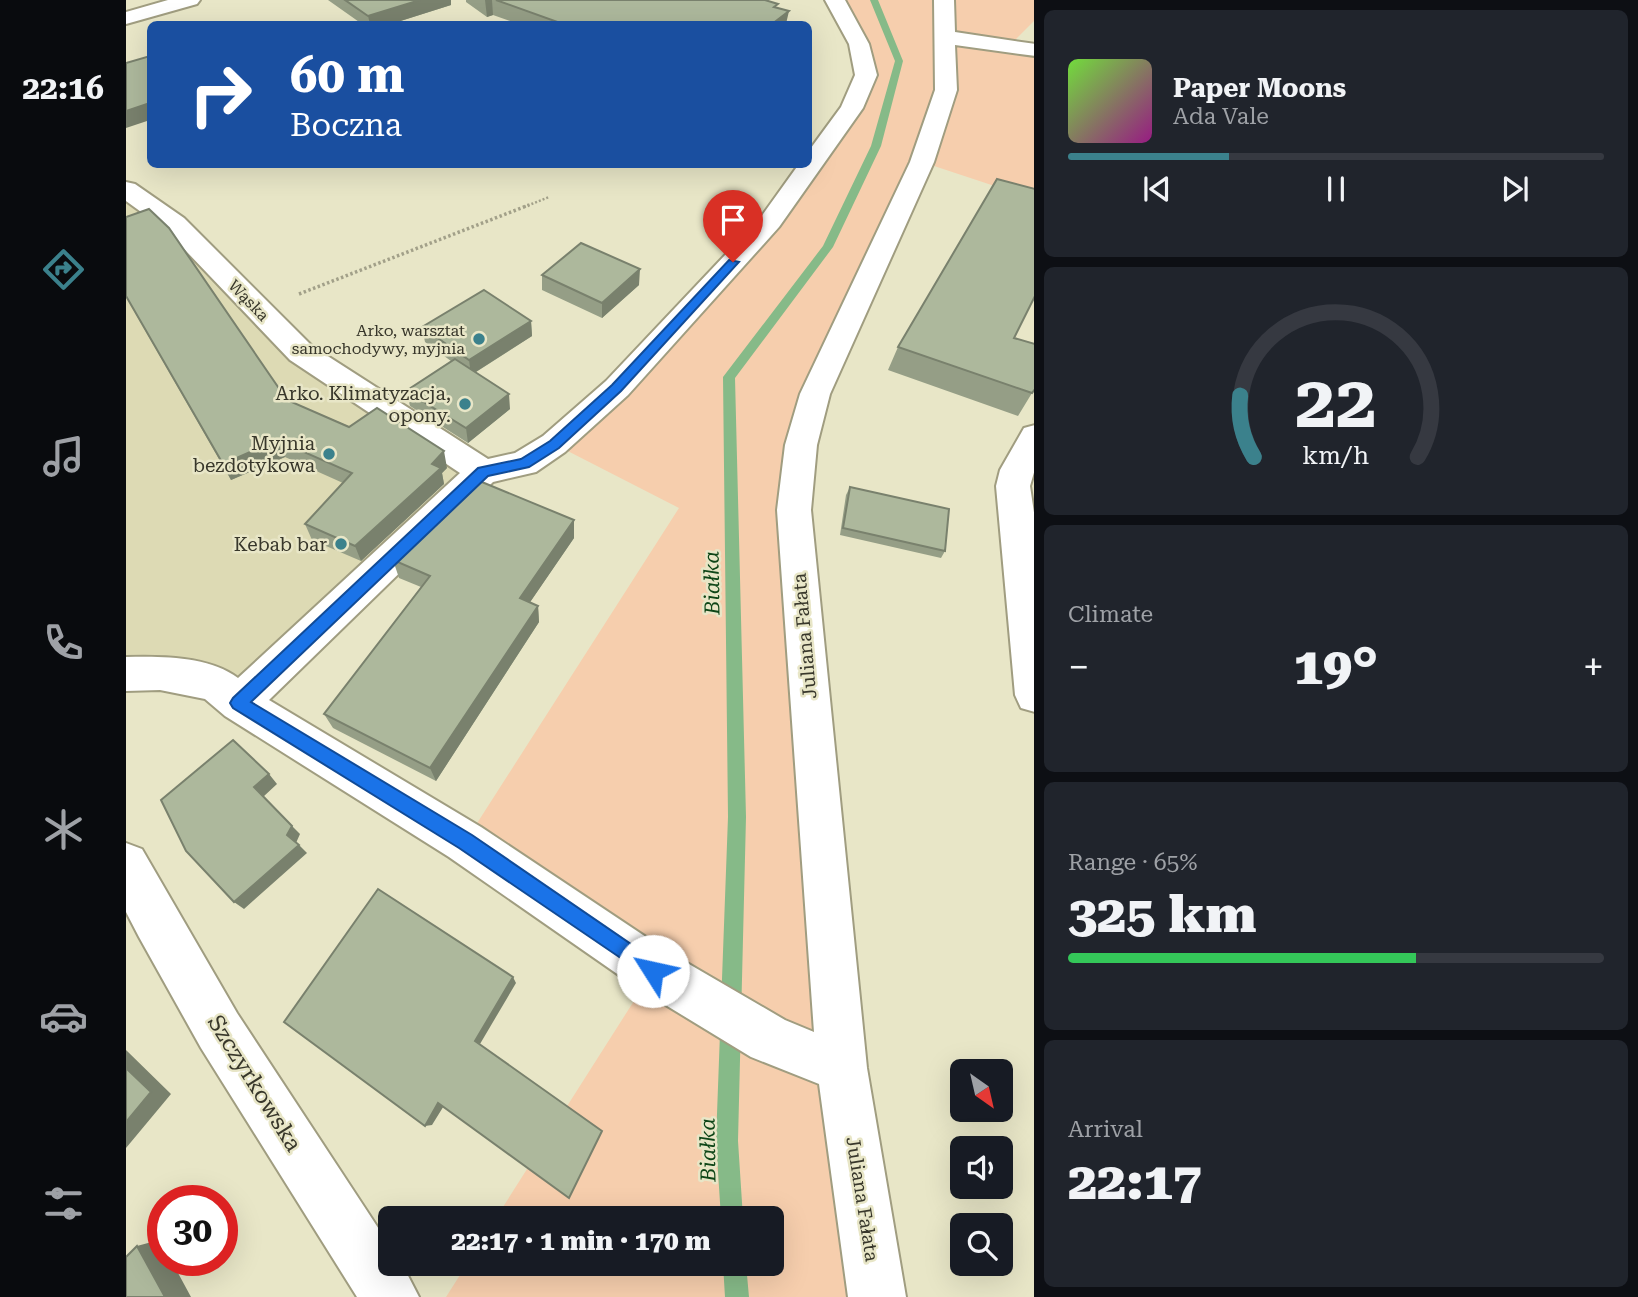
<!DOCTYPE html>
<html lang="en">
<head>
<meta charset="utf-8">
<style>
  :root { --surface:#171b24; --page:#20242c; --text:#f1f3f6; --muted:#9ea1a6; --line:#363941; --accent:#3b818c }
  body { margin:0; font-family:"Roboto Serif",serif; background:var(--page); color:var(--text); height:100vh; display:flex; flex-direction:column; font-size:26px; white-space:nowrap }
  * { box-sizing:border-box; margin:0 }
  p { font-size:23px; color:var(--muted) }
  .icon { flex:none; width:38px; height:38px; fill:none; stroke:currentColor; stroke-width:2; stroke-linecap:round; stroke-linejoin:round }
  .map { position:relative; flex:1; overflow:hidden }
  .side { display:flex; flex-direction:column; gap:10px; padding:10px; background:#0d0f14; width:604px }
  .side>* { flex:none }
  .hud { position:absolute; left:21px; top:21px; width:665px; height:147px; border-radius:10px; box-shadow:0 7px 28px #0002; background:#1a4fa0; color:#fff; overflow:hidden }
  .needle { width:46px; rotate:146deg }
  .controls { position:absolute; left:824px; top:1059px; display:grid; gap:14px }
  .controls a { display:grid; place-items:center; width:63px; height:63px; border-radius:10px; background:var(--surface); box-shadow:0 7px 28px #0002; font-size:35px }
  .speed { position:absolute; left:21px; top:1185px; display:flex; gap:14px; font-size:35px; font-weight:700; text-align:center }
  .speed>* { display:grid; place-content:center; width:91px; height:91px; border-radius:50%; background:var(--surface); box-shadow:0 7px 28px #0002; line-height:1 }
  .speed .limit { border:10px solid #d22; background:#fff; color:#111 }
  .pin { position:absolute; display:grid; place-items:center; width:60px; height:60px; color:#fff; margin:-72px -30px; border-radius:50% 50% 50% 0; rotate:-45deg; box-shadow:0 0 7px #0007 }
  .pin .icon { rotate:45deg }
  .me { position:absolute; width:77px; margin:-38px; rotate:305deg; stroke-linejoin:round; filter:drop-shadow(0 0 5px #0008) }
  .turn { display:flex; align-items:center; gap:24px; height:147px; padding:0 28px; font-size:32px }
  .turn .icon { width:91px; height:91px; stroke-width:2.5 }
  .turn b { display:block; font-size:49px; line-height:60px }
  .big { font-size:52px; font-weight:800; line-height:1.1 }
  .side .card { flex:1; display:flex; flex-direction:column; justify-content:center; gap:10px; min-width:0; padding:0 24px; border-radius:10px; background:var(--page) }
  .side .dial { align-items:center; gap:0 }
  .dial svg { height:182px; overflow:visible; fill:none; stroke:var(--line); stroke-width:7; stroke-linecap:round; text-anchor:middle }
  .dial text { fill:var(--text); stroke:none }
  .song { display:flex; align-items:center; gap:21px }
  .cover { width:84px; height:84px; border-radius:10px; background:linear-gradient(135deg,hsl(100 70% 55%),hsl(310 70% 35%)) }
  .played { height:7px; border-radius:4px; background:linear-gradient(90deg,var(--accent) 30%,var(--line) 30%) }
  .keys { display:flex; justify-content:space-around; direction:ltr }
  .heat { display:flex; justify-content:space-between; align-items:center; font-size:38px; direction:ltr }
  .charge { height:10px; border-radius:5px; background:linear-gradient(90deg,#34c759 65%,var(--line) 0) }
  .trip { position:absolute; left:252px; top:1206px; width:406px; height:70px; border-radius:10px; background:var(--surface); box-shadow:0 7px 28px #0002; font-weight:800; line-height:70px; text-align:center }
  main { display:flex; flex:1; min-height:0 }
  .tabs { display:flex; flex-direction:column; width:126px; justify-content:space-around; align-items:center; background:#090b0e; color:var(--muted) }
  .tabs .icon { width:49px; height:49px }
  .tabs .selected { color:var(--accent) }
  .tabs b { font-size:32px; color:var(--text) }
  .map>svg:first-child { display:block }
  .built { fill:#dddab4 }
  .green { fill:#f6cead }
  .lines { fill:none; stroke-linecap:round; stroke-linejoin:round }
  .stream { fill:#86ba88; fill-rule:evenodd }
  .minor-casing { stroke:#a09d80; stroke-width:4 }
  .major-casing { stroke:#a09d80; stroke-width:4 }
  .path-far1 { stroke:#a2a089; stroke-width:2.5; stroke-dasharray:2 2; stroke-linecap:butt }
  .path { stroke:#a2a089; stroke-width:3.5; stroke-dasharray:2.5 2.5; stroke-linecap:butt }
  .minor { fill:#fff; fill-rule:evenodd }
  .major { fill:#fff; fill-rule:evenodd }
  .wall { fill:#959e86 }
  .shaded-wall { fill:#79816d }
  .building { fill:#adb89c; stroke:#79816d; stroke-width:2 }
  .route { fill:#1a73e8; stroke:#114b97; stroke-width:2 }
  .poi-dot { fill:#3b818c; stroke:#e8e6c7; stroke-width:2.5 }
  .labels { text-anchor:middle; stroke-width:5; stroke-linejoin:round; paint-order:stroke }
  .far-street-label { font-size:16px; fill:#38372b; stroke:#e8e6c7 }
  .far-poi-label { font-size:16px; fill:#38372b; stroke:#e8e6c7; text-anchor:end }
  .poi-label { font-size:19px; fill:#38372b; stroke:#e8e6c7; text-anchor:end }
  .street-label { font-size:19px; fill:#38372b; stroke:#e8e6c7 }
  .water-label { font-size:21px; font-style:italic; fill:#0e4617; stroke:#e8e6c7 }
  .near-street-label { font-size:23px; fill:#38372b; stroke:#e8e6c7 }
</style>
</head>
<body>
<main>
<nav class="tabs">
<b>22:16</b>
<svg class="icon selected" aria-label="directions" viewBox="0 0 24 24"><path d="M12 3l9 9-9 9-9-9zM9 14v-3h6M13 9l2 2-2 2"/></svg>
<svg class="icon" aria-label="music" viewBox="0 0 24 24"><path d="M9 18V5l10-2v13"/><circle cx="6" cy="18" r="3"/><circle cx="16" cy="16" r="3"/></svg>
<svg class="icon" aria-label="phone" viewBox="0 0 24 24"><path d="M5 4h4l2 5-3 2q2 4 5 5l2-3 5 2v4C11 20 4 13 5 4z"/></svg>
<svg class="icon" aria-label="climate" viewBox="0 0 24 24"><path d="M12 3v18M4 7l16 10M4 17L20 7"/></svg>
<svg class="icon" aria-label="car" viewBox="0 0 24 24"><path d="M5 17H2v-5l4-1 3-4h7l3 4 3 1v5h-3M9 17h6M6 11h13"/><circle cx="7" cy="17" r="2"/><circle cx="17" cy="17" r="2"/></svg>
<svg class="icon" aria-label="filters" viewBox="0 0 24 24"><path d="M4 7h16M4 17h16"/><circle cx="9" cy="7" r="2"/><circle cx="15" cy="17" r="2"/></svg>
</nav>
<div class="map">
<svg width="909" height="1297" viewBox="0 0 909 1297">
  <rect width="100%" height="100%" fill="#e8e6c7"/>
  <path class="built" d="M0,189L175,353L357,472L113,703L0,674Z"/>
  <path class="green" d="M709,0H908V21L884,45L908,50V199L796,162L675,445L751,1297H320L341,1264H646V1218H370L527,971L339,842L553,508L428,444L644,222L713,122L740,75Z"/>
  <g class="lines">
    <path class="stream" d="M744,0H752L777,61L755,146L707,247L609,378L620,817L612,1141L617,1218H595L590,1141L602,817L597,377L697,246L745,146L769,61Z
      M597,1264H620L623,1297H599Z"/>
    <g class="minor-casing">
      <path id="minor" d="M42,0H74L71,4L0,24V12Z
        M699,0H719L743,44L751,75L737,108L653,227L502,395L439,452L410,472L367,482L143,700L355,827L544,953L659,1020L688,1032L651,510L659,445L674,394L784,162L809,90L808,0H828L829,32L909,44V56L829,45L831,90L808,162L704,394L691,445L685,510L741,1068L780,1297H722L693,1084L625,1057L510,987L323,857L99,716L79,699L34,690L0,691V657C35,656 83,656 112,678L334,473L164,360L40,230L0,201V182L9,184L58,218L186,346L362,459L389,453L417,436L480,381L635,217L673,164H682V152L715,107L729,75L723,44Z
        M909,425V469L904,486L909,519V712L895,708L889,695L870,486L874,470L898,428Z"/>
    </g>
    <g class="major-casing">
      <path id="major" d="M0,843L16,849L111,1013L264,1246V1264H276L293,1297H231L75,1048L13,937L0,912Z"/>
    </g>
    <path class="path-far1" d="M398,207L423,197"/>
    <path class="path" d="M173,294L403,205"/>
    <use href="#minor" class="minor"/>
    <use href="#major" class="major"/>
  </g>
  <path class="wall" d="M202,0H325V5L265,24H236Z
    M340,0H639L652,8L660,24H393L367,15L361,17L340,2Z
    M416,275L513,285L476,318L416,290Z
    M0,297L161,400L321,468L316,473L318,484L235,561L186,540L179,524L217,483L159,457L105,480Z
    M405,321L406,336L350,372L384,409L342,443L284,406L280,391L325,361L299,342L296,327Z
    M888,338L906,393L892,416L762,370L772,347Z
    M724,487L819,551L815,558L714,535L720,495Z
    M448,520V538L404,602L412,606L413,622L310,781L207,728L198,714L295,587L273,578L267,560Z"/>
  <path class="shaded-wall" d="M294,0H325V5L265,24H244L242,16Z
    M359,0H366L367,15L361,17Z
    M663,11L660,24H646Z
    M24,103V120L0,128V111Z
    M514,269L513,285L476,318V303Z
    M405,321L406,336L345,375L343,360Z
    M383,394L384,409L342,443L340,428Z
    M151,440L159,457L105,480L97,464Z
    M318,451L321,468L316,473L318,484L235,561L229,546Z
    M448,520V538L396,614L394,598Z
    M412,606L413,622L310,781L304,768Z
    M143,774L151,784L137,797L128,787Z
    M166,826L174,834L170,843L161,835Z
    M173,845L181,853L118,909L108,902Z
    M387,977L390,983L354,1044L349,1041Z
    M0,1050L45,1094L0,1148Z
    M312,1103L319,1104L306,1125L299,1126Z
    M33,1240L37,1246V1260H45L65,1297H39L11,1246Z"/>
  <path class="building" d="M219,0H294L242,16Z
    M370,0H639L652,4L648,7L663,11L646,24H437Z
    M24,56V103L0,111V63Z
    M871,179L909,189V296L888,338L909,344V389L906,393L772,347Z
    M23,209L43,228L161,400L223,427L251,408L318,451L306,464L315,468L229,546L179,524L226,473L151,440L97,464L0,296V217Z
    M455,243L514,269L476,303L416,275Z
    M358,290L405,321L343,360L296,327Z
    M329,359L383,394L340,428L280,391Z
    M351,480L448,520L394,598L412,606L304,768L198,714L304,576L267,560Z
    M724,487L823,509L819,551L717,528Z
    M107,740L143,774L128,787L166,826L161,835L173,845L108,902L60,851L35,800Z
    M252,889L387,977L349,1041L476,1131L443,1198L312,1103L299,1126L158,1022Z
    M0,1068L25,1092L0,1122Z
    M11,1246L39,1297H0V1257Z"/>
  <path class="route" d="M603,260L613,262L495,391L433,448L403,467L362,476L125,702L346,835L534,964L537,971L534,978L527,980L333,848L107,708L104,703L107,698L352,468L395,459L424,441L486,385Z"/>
  <g class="poi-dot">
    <circle cx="353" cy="339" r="7"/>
    <circle cx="339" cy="404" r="7"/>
    <circle cx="203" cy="454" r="7"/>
    <circle cx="215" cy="544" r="7"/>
  </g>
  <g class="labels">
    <g class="far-street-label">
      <text transform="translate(123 300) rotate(46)" y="6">Wąska</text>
    </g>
    <g class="far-poi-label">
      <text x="339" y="336">Arko, warsztat<tspan x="339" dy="18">samochodywy, myjnia</tspan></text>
    </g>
    <g class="poi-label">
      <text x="325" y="400">Arko. Klimatyzacja,<tspan x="325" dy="22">opony.</tspan></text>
      <text x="189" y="450">Myjnia<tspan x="189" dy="22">bezdotykowa</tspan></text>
      <text x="201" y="551">Kebab bar</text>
    </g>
    <g class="street-label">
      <text transform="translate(678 636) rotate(-95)" y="7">Juliana Fałata</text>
      <text transform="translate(737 1199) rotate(81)" y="7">Juliana Fałata</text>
    </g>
    <g class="water-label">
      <text transform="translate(586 583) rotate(-91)" y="7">Białka</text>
      <text transform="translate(582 1150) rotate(-91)" y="7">Białka</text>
    </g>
    <g class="near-street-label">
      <text transform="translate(129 1083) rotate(58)" y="8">Szczyrkowska</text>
    </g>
  </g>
</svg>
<div class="controls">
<a><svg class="needle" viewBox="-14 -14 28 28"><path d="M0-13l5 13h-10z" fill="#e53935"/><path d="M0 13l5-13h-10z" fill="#9ea1a6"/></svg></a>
<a><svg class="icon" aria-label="sound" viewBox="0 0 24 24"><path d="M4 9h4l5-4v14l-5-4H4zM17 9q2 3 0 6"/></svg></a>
<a><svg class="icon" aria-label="search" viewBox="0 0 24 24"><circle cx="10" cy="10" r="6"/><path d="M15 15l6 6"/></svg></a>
</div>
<div class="speed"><div class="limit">30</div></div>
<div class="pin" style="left:607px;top:262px;background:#d93025"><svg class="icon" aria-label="arrive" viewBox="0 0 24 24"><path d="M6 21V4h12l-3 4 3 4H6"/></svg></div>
<svg class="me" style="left:527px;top:971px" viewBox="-20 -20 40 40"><circle r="19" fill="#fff"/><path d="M0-13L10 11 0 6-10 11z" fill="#1a73e8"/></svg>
<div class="trip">22:17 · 1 min · 170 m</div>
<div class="hud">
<div class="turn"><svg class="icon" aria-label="right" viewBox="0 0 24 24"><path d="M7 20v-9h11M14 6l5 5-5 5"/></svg><div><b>60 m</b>Boczna</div></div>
</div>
</div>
<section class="side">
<div class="card">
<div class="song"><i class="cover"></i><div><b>Paper Moons</b><p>Ada Vale</p></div></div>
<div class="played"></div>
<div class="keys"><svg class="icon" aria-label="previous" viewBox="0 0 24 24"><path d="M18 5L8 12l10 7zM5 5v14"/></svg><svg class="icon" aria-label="pause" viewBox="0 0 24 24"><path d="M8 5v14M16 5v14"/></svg><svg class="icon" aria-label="next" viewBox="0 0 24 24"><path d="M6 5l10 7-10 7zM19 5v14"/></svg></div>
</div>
<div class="card dial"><svg viewBox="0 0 100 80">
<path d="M14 69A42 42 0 1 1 86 69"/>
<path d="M14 69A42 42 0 0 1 8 42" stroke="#3b818c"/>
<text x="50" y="56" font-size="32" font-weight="700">22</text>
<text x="50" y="72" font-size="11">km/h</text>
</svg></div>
<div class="card"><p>Climate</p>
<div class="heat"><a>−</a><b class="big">19°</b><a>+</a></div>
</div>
<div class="card"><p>Range · 65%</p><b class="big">325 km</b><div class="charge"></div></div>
<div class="card"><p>Arrival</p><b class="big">22:17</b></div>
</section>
</main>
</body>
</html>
